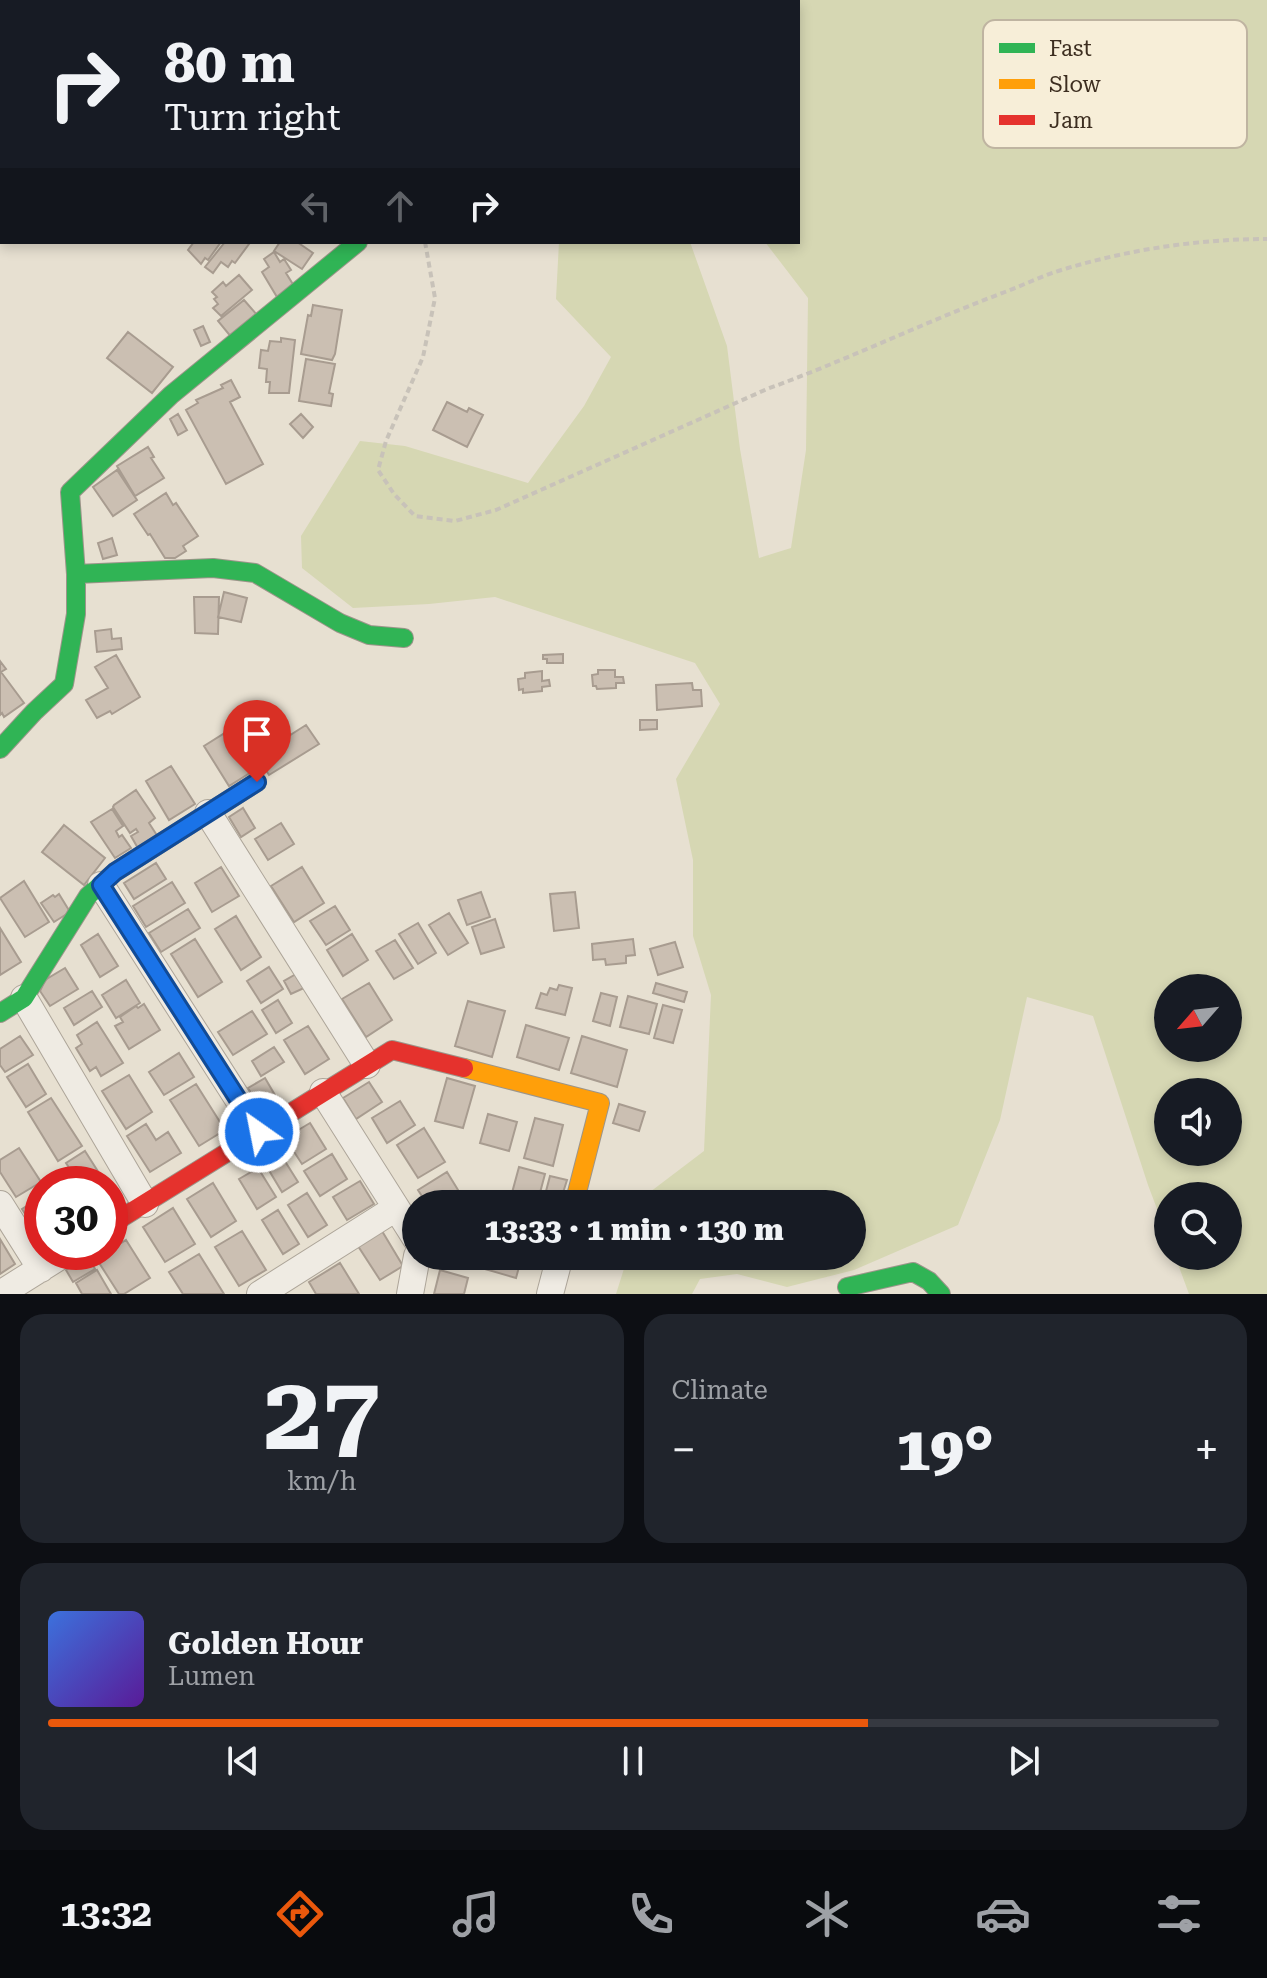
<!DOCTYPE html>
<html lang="en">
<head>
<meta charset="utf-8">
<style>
  :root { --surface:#171b24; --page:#20242c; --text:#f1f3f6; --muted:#9ea1a6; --line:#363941; --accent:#ea580c }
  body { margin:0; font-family:"Roboto Serif",serif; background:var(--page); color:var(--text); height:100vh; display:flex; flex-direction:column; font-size:30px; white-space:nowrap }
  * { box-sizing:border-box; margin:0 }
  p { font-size:26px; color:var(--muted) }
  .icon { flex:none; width:44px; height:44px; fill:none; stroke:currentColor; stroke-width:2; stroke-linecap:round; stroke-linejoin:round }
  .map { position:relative; height:1294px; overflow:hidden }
  .details { display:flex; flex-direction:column; gap:20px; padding:20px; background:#0d0f14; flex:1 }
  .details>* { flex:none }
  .guide { position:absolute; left:0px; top:0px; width:800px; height:244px; box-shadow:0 4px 12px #0003; background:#171b24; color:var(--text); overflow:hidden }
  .needle { width:52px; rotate:242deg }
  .controls { position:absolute; left:1154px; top:974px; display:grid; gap:16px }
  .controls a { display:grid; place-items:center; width:88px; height:88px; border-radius:50%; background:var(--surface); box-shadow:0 4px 12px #0003; font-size:40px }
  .speed { position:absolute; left:24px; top:1166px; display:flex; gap:16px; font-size:40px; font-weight:700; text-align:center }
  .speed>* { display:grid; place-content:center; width:104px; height:104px; border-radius:50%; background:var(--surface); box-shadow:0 4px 12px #0003; line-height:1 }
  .speed .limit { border:12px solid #d22; background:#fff; color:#111 }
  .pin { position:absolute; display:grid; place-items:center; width:68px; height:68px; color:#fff; margin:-82px -34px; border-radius:50% 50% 50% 0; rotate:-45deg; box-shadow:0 0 8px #0007 }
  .pin .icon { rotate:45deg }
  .me { position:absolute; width:88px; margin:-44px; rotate:327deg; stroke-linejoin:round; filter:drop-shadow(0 0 6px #0008) }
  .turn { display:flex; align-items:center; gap:28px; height:168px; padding:0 32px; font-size:36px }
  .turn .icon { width:104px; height:104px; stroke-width:2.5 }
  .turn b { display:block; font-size:56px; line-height:68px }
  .lanes { display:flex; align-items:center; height:76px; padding:0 32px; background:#0003; justify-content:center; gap:40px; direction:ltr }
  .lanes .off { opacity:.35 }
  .big { font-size:60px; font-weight:800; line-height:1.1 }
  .details .card { flex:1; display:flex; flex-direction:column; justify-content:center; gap:12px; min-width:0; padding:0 28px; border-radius:24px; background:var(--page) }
  .details .dial { align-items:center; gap:0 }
  .dial b { font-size:104px; line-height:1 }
  .song { display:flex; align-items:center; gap:24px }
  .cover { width:96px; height:96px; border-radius:12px; background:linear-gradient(135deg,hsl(220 70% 55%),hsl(270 70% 35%)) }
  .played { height:8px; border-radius:4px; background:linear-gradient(90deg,var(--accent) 70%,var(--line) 70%) }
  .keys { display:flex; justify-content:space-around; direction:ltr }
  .heat { display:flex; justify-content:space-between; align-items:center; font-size:44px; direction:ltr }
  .details .tiles { flex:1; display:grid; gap:20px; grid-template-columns:1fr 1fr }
  .card:last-child { grid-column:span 2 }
  .trip { position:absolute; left:402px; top:1190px; width:464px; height:80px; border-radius:40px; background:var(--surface); box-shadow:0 4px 12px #0003; font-weight:800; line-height:80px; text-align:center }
  .tabs { display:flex; height:128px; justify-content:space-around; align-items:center; background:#090b0e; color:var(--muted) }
  .tabs .icon { width:56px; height:56px }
  .tabs .active { color:var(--accent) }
  .tabs b { font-size:36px; color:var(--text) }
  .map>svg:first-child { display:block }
  .green { fill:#d6d7b3; fill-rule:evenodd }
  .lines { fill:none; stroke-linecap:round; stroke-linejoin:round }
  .river { stroke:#bcccc2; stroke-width:44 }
  .building { fill:#cbbfb2; stroke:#a89c90; stroke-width:2 }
  .street-casing { stroke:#ada599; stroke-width:28 }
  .fast-casing { stroke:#9c958a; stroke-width:20 }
  .slow-casing { stroke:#9c958a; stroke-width:20 }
  .jam-casing { stroke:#9c958a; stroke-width:20 }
  .path { stroke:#c8c2b9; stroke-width:4; stroke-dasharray:6 4; stroke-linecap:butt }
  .street { stroke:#efebe3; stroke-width:26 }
  .fast { stroke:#30b455; stroke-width:18 }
  .slow { stroke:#ff9f0a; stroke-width:18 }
  .jam { stroke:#e5322d; stroke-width:18 }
  .route-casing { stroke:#114b97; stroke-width:20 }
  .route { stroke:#1a73e8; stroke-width:14 }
  .key { fill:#f7eed8; stroke:#bfb4a1; stroke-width:2 }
  .key-label { font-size:22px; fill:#3d2e20 }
</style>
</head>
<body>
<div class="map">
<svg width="1267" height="1294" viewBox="0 0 1267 1294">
  <rect width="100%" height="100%" fill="#e7e0d1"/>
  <path class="green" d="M717,0H1267V1294H1189L1175,1256H1228V1196H1168V1238L1148,1185L1093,1016L1027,997L1000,1120L958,1225L854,1270L787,1287L737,1274L700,1279L692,1294H616L628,1256H852V1204H643L646,1195L704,1151L711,995L693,936V860L676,779L720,704L695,663L495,597L429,604L353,608L302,568L301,536L360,441L405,446L528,483L584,406L611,357L556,299L559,242H690L727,346L740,449L759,558L791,548L806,450L808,298L765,242H798V2H716ZM1168,988H1228V1048H1168ZM1168,1092H1228V1152H1168Z"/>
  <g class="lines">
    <path class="river" d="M212,2V0
      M0,187L2,185"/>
  </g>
  <path class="building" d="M194,242H221L208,260L205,258L201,264L188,250Z
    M225,242H246L249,244L235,263L232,261L228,267L221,262L213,273L205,267Z
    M280,242H297L313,253L302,269L274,251Z
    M274,252L280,262L284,259L291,270L286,273L294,286L277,297L262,272L269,267L264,259Z
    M239,275L252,290L221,316L213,308L218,304L214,299L217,297L212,292L223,282L226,286Z
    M244,300L258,316L232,338L218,321Z
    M313,305L342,310L335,354L332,360L301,354L308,315L311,316Z
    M203,326L210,342L201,346L194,330Z
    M128,332L173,367L152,393L107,358Z
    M281,338L295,340L289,393H269L270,382H266L267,369L259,368L261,350L268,351L270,341L281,342Z
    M306,359L335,364L329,393L333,394L331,406L299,401Z
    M231,380L240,397L230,402L263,464L226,484L186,410L198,403L196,400L223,388L221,385Z
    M447,402L467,412L469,408L483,415L467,447L433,430Z
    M178,414L187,430L178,435L170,419Z
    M301,414L313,427L303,438L290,424Z
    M148,447L154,457L151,458L164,478L135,496L117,466Z
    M117,470L137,500L113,516L93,487Z
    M166,493L173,505L176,503L198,536L183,546L186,551L175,558H165L150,534L148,535L134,514Z
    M112,538L117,555L103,559L98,543Z
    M224,592L247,598L241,622L218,617Z
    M194,597H219L218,634L195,633Z
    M111,629L112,639L121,638L122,649L97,652L95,631Z
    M563,654V663H547V659H543V655Z
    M116,655L140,697L112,714L110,711L97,718L86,700L108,688L95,667Z
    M0,661L6,669L1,672L24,703L4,717L2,713L0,715Z
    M598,670H615V677H623L624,683H616V688L597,689L596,686H593L592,675L598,674Z
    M542,671V681L549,680L550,686L542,687V691L523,693V689L519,690L518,679L525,678V673Z
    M692,683L693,690H701L702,706L657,710L656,685Z
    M256,712L276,744L306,725L319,744L269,775L237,725Z
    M640,720H657V729L640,730Z
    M228,731L253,771L229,786L204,746Z
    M171,766L195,804L169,820L146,781Z
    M136,790L155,818L149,823L158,837L139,850L131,836L138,832L136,829L130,833L113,807L114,805Z
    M243,808L255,828L241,837L229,817Z
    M112,809L123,826L116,831L119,837L122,835L131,848L115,858L91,822Z
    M281,823L294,844L268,860L255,839Z
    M64,825L105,858L84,885L42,852Z
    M156,863L166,879L134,899L124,883Z
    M221,867L239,896L212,912L195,883Z
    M302,867L324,903L294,922L271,886Z
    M24,881L49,922L25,937L0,898Z
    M172,882L185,903L146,927L133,906Z
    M481,892L490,917L467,925L458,900Z
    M575,892L579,928L554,931L550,894Z
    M59,894L70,912L54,922L41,903L53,895L55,897Z
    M335,906L350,930L326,945L310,921Z
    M188,909L200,928L161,952L149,933Z
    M449,913L468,943L448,955L429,925Z
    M236,916L261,957L241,970L215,929Z
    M495,919L504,947L481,954L472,927Z
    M418,923L436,953L418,964L399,934Z
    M0,928L21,962L0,975Z
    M98,934L118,966L100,977L81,945Z
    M352,934L368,960L343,976L327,950Z
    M195,939L222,982L198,997L171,954Z
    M633,939L635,955L626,956V963L606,965L605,959L593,960L592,944Z
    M395,940L413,968L394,979L376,951Z
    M675,942L683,967L658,975L650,949Z
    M269,967L283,989L261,1003L247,981Z
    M65,968L78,989L50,1006L40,991L45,980Z
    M296,974L304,988L291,994L284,981Z
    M126,980L140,1003L116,1018L102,995Z
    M369,983L392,1020L366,1037L342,999Z
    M656,983L687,992L684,1002L653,993Z
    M559,985L572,988L565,1015L536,1008L541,993L547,995L550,988L557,990Z
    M92,991L102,1007L74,1025L64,1008Z
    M601,993L617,997L610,1026L593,1021Z
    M628,996L657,1004L649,1034L620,1027Z
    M278,1000L292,1023L276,1033L262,1010Z
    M468,1001L505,1011L492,1057L455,1046Z
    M144,1004L160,1030L129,1049L115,1026L123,1022L120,1017L136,1006L138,1008Z
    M663,1005L682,1010L673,1043L654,1038Z
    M252,1011L267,1034L233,1055L218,1032Z
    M97,1022L123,1063L101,1076L96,1067L90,1071L76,1048L82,1044L77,1035Z
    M526,1025L569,1038L559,1070L517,1057Z
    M308,1026L329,1059L305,1074L284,1040Z
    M20,1036L33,1055L5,1072L0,1065V1049Z
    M582,1036L627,1050L617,1087L571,1073Z
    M274,1047L284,1062L261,1076L252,1061Z
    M179,1053L194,1077L164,1095L149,1072Z
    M28,1064L46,1094L26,1107L7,1077Z
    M129,1075L152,1112L126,1129L102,1091Z
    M265,1078L279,1102L263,1112L248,1088Z
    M447,1078L475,1086L463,1128L435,1121Z
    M369,1082L382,1102L356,1119L343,1098Z
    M196,1084L225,1130L199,1146L170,1100Z
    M51,1098L82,1146L58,1161L28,1112Z
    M400,1101L415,1125L387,1143L372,1118Z
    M619,1104L645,1112L639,1131L613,1123Z
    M488,1114L517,1122L509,1151L480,1143Z
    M535,1118L563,1125L553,1166L524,1158Z
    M310,1123L326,1149L302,1164L285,1138Z
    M146,1124L156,1140L168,1132L181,1153L150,1172L127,1136Z
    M424,1128L445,1162L418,1178L397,1145Z
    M276,1147L298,1182L282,1192L261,1157Z
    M19,1148L41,1182L16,1197L0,1172V1160Z
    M85,1151L106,1184H80L66,1163Z
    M332,1154L347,1179L320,1196L304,1171Z
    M519,1167L545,1174L537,1204H509Z
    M258,1168L276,1197L257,1209L239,1179Z
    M447,1172L466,1203L427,1204L418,1190Z
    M550,1176L567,1180L561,1199L545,1195Z
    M360,1181L374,1204L347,1220L333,1197Z
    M213,1183L236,1221L211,1237L187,1199Z
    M307,1193L327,1225L308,1237L288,1205Z
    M42,1196V1240L22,1209Z
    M173,1208L195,1244L165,1262L143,1227Z
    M278,1210L299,1244L283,1254L262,1220Z
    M242,1231L266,1270L239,1286L215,1247Z
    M382,1231L403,1266L380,1280L358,1246Z
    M0,1239L15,1264L0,1274Z
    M126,1240L150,1278L124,1294H119L96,1258L106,1252H110V1250Z
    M199,1254L224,1294H183L169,1272Z
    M489,1256H522L516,1278L485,1269Z
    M88,1257L95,1269L73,1282L66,1270Z
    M340,1263L359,1294H316L309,1282Z
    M97,1270L111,1294H82L76,1283Z
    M440,1270L468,1278L464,1294H434Z"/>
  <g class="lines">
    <g class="street-casing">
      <path id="street" d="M45,2L46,0
        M69,2L73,0
        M377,2L378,0
        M0,73L2,69
        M208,813L367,1065
        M101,885L259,1132
        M24,998L145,1204
        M323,1092L416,1239
        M0,1204L41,1269
        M0,1294L67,1252
        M260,1294L396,1208
        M410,1294L417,1256
        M550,1294L560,1256"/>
    </g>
    <g class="fast-casing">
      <path id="fast" d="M76,574L213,568L255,573L340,623L369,635L404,638
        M0,749L34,712L64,684L76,614V574L70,492L171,395L358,242
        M0,1013L24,998L88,896L115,872L257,782
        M847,1287L913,1272L929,1281L941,1294"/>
    </g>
    <g class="slow-casing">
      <path id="slow" d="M464,1068L600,1103L574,1204"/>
    </g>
    <g class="jam-casing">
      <path id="jam" d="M110,1225L392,1050L464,1068"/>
    </g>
    <path class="path" d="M425,242L435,298L423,357L386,441L378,470L394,494L415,516L455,521L496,510L767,389C847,360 925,322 1005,292C1026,284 1046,274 1068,268C1132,249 1200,239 1267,239"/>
    <use href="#street" class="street"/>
    <use href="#fast" class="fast"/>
    <use href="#slow" class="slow"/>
    <use href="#jam" class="jam"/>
  </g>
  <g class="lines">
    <g class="route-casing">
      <path id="route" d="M257,782L115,872L101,885L259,1132"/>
    </g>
    <use href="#route" class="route"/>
  </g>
  <rect x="983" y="20" width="264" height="128" rx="12" class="key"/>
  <rect x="999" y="43" width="36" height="10" fill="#30b455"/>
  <rect x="999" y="79" width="36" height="10" fill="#ff9f0a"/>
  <rect x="999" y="115" width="36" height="10" fill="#e5322d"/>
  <g class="key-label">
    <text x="1049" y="56">Fast</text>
    <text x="1049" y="92">Slow</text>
    <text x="1049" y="128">Jam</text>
  </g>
</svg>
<div class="controls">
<a><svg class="needle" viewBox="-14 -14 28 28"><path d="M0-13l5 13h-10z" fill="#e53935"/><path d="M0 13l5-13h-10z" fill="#9ea1a6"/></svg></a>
<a><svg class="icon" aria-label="sound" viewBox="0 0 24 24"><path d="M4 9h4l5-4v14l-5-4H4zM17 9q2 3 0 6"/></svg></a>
<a><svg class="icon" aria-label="search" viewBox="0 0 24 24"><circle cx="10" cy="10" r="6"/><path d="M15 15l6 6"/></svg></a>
</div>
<div class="speed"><div class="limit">30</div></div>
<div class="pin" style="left:257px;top:782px;background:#d93025"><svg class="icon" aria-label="arrive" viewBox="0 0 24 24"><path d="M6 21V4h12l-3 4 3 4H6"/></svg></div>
<svg class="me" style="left:259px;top:1132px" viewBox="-20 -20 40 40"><circle r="17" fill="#1a73e8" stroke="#fff" stroke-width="3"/><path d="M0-11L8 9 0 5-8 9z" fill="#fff"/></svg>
<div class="trip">13:33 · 1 min · 130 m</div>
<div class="guide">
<div class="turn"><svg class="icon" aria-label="right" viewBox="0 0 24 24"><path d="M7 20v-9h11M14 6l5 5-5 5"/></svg><div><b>80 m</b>Turn right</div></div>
<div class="lanes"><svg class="icon off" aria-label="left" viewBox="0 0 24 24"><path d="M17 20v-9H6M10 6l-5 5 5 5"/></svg><svg class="icon off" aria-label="ahead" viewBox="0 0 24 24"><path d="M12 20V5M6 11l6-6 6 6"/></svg><svg class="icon" aria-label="right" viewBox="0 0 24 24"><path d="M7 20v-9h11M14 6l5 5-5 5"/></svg></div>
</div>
</div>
<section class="details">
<div class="tiles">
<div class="card dial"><b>27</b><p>km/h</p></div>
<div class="card"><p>Climate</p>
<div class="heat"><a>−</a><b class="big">19°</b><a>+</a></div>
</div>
<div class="card">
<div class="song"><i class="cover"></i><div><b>Golden Hour</b><p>Lumen</p></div></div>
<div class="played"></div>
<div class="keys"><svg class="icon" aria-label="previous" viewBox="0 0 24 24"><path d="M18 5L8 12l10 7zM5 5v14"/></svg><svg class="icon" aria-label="pause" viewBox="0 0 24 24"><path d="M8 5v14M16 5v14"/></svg><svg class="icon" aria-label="next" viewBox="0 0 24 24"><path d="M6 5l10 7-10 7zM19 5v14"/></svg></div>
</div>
</div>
</section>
<nav class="tabs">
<b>13:32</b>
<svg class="icon active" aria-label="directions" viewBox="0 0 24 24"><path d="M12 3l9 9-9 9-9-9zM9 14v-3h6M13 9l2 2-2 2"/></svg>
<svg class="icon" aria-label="music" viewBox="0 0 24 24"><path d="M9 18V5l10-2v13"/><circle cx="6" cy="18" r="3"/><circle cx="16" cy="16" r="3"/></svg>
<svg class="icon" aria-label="phone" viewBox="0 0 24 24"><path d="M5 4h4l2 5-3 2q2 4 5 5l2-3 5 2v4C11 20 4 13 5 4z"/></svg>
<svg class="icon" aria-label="climate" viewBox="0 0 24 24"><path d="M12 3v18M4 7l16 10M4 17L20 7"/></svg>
<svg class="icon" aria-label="car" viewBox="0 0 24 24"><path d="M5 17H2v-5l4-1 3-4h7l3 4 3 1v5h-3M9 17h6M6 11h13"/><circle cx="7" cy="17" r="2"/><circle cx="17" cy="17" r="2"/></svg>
<svg class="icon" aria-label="filters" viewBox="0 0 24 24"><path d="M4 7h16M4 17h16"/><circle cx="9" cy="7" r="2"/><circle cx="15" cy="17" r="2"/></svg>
</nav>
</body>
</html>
